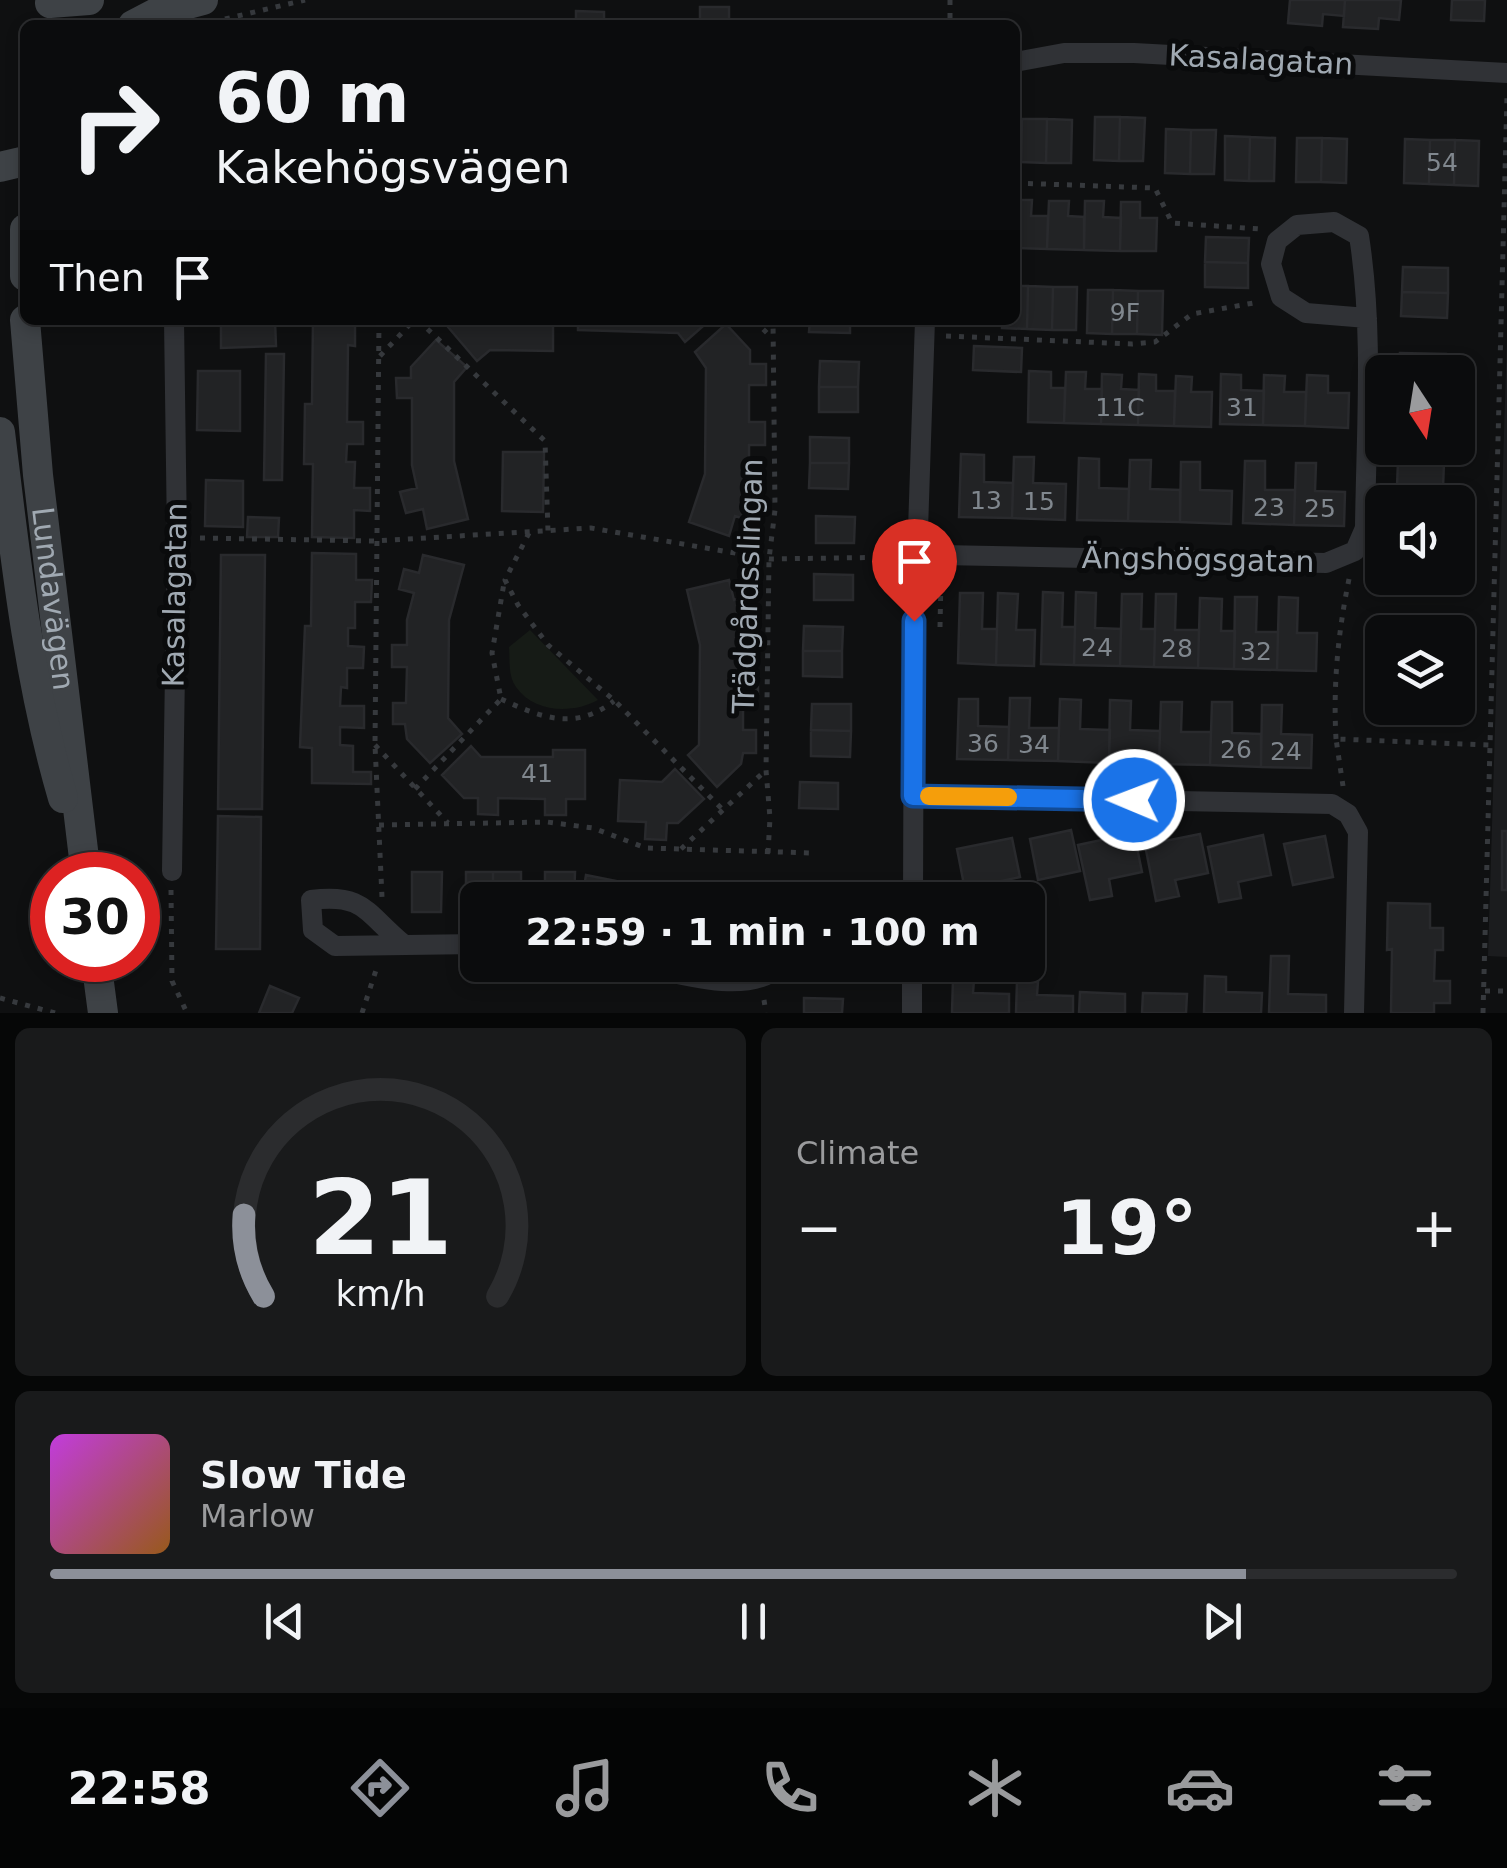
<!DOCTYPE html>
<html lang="en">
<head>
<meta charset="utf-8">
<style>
  :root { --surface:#0b0c0d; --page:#191a1b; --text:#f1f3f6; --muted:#9a9b9d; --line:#2b2c2e; --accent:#8c9099 }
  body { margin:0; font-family:"DejaVu Sans",sans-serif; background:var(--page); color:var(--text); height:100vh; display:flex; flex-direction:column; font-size:38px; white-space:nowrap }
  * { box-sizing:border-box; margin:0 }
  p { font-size:32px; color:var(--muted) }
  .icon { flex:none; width:55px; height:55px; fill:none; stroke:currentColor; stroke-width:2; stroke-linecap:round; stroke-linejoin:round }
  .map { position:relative; height:1013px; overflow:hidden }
  .details { display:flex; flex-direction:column; gap:15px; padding:15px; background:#060707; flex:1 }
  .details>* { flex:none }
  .guide { position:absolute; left:20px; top:20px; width:1000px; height:305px; border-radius:15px; box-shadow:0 5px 15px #0003,0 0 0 2px var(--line); background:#0b0c0d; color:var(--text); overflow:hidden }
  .needle { width:65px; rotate:168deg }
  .tools { position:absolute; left:1365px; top:355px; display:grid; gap:20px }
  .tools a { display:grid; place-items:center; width:110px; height:110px; border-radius:15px; background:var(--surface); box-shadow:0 5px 15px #0003,0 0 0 2px var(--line); font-size:50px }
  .speed { position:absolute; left:30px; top:852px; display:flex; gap:20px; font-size:50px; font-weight:700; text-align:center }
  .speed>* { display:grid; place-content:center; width:130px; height:130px; border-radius:50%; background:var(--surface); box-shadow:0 5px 15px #0003,0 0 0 2px var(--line); line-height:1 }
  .speed .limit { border:15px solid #d22; background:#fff; color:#111 }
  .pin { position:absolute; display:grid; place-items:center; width:85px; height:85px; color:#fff; margin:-102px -42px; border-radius:50% 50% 50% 0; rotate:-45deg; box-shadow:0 0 10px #0007 }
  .pin .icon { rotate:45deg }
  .me { position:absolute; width:110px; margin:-55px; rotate:271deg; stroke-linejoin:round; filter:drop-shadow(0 0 8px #0008) }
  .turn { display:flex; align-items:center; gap:35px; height:210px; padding:0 30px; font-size:45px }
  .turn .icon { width:130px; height:130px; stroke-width:2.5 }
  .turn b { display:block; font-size:70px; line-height:85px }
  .then { display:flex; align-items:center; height:95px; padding:0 30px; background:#0003; gap:20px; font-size:38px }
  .big { font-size:75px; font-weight:600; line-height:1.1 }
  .details .card { flex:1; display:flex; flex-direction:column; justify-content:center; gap:15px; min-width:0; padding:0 35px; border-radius:15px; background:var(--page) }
  .details .dial { align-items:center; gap:0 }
  .dial svg { height:260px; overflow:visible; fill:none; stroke:var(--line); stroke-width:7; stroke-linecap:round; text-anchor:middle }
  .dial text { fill:var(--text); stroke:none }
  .song { display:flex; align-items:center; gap:30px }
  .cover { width:120px; height:120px; border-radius:15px; background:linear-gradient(135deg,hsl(290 70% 55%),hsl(30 70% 35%)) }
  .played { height:10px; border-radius:5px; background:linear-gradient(90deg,var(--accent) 85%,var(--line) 85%) }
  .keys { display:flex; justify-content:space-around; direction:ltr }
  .heat { display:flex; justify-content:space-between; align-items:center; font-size:55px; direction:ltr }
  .details .tiles { flex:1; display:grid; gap:15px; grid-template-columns:1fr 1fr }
  .card:last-child { grid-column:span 2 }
  .trip { position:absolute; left:460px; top:882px; width:585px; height:100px; border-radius:15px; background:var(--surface); box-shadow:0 5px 15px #0003,0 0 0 2px var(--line); font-weight:600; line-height:100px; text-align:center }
  .tab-bar { display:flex; height:160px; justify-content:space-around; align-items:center; background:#040505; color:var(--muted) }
  .tab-bar .icon { width:70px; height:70px }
  .tab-bar .selected { color:var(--accent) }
  .tab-bar b { font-size:45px; color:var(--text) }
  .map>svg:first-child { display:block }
  .built { fill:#1b1c1e }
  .green { fill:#161b16 }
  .building { fill:#222325; stroke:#292a2d; stroke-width:2.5 }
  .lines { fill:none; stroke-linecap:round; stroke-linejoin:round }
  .path { stroke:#36393d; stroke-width:5; stroke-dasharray:5 8; stroke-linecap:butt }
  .street { stroke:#303236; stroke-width:20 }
  .secondary { stroke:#3e4246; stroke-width:30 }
  .route-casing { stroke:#114b97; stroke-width:25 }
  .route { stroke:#1a73e8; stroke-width:18 }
  .slow { stroke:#f59e0b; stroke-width:18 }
  .labels { text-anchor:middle; stroke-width:10; stroke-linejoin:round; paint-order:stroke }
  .number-label { font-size:25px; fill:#80878e }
  .street-label { font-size:30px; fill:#a0a9b2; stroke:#0a0b0c }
</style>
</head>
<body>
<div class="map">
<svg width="1507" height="1013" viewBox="0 0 1507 1013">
  <rect width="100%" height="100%" fill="#0f1011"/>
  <path class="built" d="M1507,336V957L1488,956Z"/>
  <path class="green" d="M530,630L598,700C573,714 534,713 516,687C508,676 510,661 509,647Z"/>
  <path class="building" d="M1290,0H1345L1344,16L1323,14L1322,26L1288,23Z
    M1345,0H1401L1399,20L1379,18L1378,29L1343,27Z
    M1452,0H1485L1484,21L1451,20Z
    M700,7H729V25H700Z
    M576,11L604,12V25H576Z
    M1095,117H1120L1119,161L1094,160Z
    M1120,117L1145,118L1143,161H1119Z
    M1022,119H1047L1046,163L1021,162Z
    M1047,119L1072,120L1071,163H1046Z
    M1166,129L1191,130L1190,174L1165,173Z
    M1191,130H1216L1214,174H1190Z
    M1225,136L1250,137L1249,181L1225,180Z
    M1250,137L1275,138L1274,181H1249Z
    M1297,138H1322L1321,182H1296Z
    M1322,138L1347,139L1346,183L1321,182Z
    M1405,139L1430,140L1429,184L1404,183Z
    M1430,140H1455L1454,185L1429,184Z
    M1455,140L1479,141L1478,186L1454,185Z
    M1015,200H1032L1031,216H1048L1047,249L1015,248Z
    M1049,201H1069L1068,216L1084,217V250L1047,249Z
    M1085,201H1104L1103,217L1121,218L1120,251L1084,250Z
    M1121,202H1140V218H1157L1156,251H1120Z
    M1206,237L1249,238L1248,263L1205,262Z
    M1205,262L1248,263V288L1205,287Z
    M1403,267L1448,268V293L1402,292Z
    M1015,286H1028L1027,329L1002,328V320H1015Z
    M1028,286L1053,287L1052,330L1027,329Z
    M1053,287H1077L1076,330H1052Z
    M1088,290H1113L1112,334L1087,333Z
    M1113,290L1138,291L1137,334H1112Z
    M1138,291H1163L1162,335L1137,334Z
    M1402,292L1448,293L1447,318L1401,316Z
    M205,320L275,321L276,346L221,348V324L205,325Z
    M313,320H355V346L348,345L347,422H363V444H347L346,462H355L354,488H370V511L354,510V538L312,537L313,464H304L305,404H312Z
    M456,320H553V351L490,350L477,361L448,327Z
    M578,320H710L685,342L678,333L578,330Z
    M810,320H850V333L809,332Z
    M726,324L750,350V364H766V385H749V422H765V445H749V476L742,495L759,500L752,521L735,516L729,536L689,522L705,474L706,368L695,352Z
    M436,340L467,367L454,382V461L468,519L427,529L423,509L406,513L400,492L417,488L412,465V398H397L396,378H411V367Z
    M974,346L1022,348L1021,372L973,370Z
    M1400,353L1446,354V372H1400Z
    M266,354H284L282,480H264Z
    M820,361L859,362L858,387H819Z
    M198,371H240V431L197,430Z
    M1029,371L1051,372V388H1065L1064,423L1028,422Z
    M1066,372H1086L1085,389H1102L1101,424L1064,423Z
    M1102,374L1122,375L1121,389L1139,390L1138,425L1101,424Z
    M1139,374L1156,375V391H1175L1174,426L1138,425Z
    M1221,374L1241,375V390L1264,391L1263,425L1220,424Z
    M1264,375L1285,376L1284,392H1306L1305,426L1263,425Z
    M1307,375L1328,376V393H1349L1348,428L1305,426Z
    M1176,376L1192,377L1191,392H1212L1211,427L1174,426Z
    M819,387H858V412H819Z
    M810,437L849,438V463H810Z
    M1398,448H1444V462L1398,461Z
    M503,452H544L543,512L502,511Z
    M961,454L984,455V482L1013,483L1012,518L959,517Z
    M1014,457H1034L1033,483L1066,484L1065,520L1012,518Z
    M1079,458L1099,459V488L1129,489L1128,521L1077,520Z
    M1130,460H1151L1150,489L1180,490V522L1128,521Z
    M1245,461H1265V490H1295L1294,525L1243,523Z
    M1398,461L1444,462L1443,488L1397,487Z
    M1181,462H1200V490L1232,491L1231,524L1180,522Z
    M810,463H849L848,489L809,488Z
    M1296,463H1316L1315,491L1345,492L1344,526L1294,525Z
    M206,480L243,481V527L205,526Z
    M816,516L855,517L854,543H816Z
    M248,517L279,518L278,537H247Z
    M312,553L356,554V580H372L371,602H355V628H348V646L364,647L363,668H347V688L341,687L340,706H364V728L340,727V745L353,746V772H371V784L312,783V748L300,747L305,626H311Z
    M221,555H265L262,809H218Z
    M423,555L464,565L449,620L448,718L462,734L430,763L407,739L405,724H393V703H406L407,667H392V645H407V620L414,593L399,589L404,569L419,573Z
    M814,574L853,575V600H814Z
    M729,580L734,600L750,596L754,617L738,621L743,642V672H758V694L743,695V730H756V753H743L741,764L717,787L688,755L699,745L700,645L687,590Z
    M1043,592L1063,593L1062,627H1075L1074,665L1041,664Z
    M1076,592L1096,593L1095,628L1121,629L1120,666L1074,665Z
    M960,593H983L982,629H997L996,665L958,663Z
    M998,593L1018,594L1016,630H1035L1034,666L996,665Z
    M1122,594H1142L1141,629H1155L1154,667L1120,666Z
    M1156,594H1176L1175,630H1199L1198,668L1154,667Z
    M1235,597H1257L1256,632H1278L1277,670L1234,669Z
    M1279,597L1298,598L1297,633H1317L1316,671L1277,670Z
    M1200,598L1222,599L1221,631H1235L1234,669L1198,668Z
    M804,626L843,627L842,651H803Z
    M803,651H842V677L803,676Z
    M1010,698H1030L1029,728H1059L1058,761L1008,760Z
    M959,699H978V726L1009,727L1008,760L957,759Z
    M1060,699L1081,700L1080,729L1110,730L1109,763L1058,761Z
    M1110,700L1131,701L1130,730L1160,731L1159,764L1109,763Z
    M1161,702H1182L1181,732H1211L1210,765L1159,764Z
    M1212,702H1232V733L1261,734V767L1210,765Z
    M812,704H851V731L811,730Z
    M1262,705H1282L1281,734L1312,735L1311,768L1261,767Z
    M811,730L851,731L850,757L811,756Z
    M471,746L481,757H553V750H585V799H566V815H545V799L498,798V815L478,814V798H464L442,775Z
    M675,769L704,799L678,823H667L666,840L645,839L646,822L618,821L620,780L662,782Z
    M800,782L838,783V809L799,808Z
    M218,816L261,817L260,949H216Z
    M1071,830L1080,871L1038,880L1030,839Z
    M1502,831H1507V890H1502Z
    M1134,833L1142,872L1109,879L1112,896L1090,900L1078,845Z
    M1200,834L1208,873L1175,880L1179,896L1156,901L1145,845Z
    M1263,835L1271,875L1238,882L1241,898L1219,902L1208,847Z
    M1325,836L1333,877L1293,885L1284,844Z
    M1012,838L1020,877L987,884L990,900H967L957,849Z
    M412,872H442L441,912H412Z
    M466,872H493V900H478V913H466Z
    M493,872H521V900H493Z
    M545,872H575L574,900H545Z
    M586,875L616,881L613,900H582Z
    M638,887L666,892L664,900H635Z
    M1388,903L1430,904V928H1443V950H1435L1434,981H1450V1003H1434V1013H1391L1392,949L1387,950Z
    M1271,956H1289L1288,994L1326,995V1013H1269Z
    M1205,976L1226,977V992L1262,993L1261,1013H1204Z
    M953,979L974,980L973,993L1009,994V1013H952Z
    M1017,981L1038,982L1037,995L1073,996V1013H1016Z
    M270,986L299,998L292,1013H259Z
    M1080,992L1125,994V1013H1079Z
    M1143,993L1187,994L1186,1013H1142Z
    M804,998L843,999L842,1013H804Z"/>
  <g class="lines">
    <path class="path" d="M950,0V25
      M225,19L305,0
      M1015,183L1155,188L1172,223L1260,229
      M379,320L375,745L382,897
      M418,320L545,441L548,531
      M754,320L771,337
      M946,336L1132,344L1155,342L1192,314L1259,302
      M380,356L414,320
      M529,533L505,580L518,605L548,645L615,701L723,810
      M200,538L375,541L591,528L769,559L905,557
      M940,627L941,578
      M501,699C542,718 575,731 614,701
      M1336,739C1333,684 1338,633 1349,579
      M375,745L448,823
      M1343,786L1336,739L1491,745
      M415,789L501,699L492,653L504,583
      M379,825L547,822L593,828L646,848L812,853
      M681,849L766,770
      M768,853L770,818L766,770L769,559L775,510L773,320
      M171,890L172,981L187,1013
      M1485,991H1507
      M0,998L55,1013
      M764,1000L766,1013
      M362,1013L377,967
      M1483,1013L1507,96"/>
    <path class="street" d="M1015,62L1064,53H1134L1507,73
      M925,320L918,530L925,549L941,555L1326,563L1355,551L1365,528C1366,432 1374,332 1359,236L1334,222L1297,225L1277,241L1271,264L1281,297L1306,313L1367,318
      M913,796L1332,804L1348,814L1358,832L1354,1013
      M172,871L177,537L174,320
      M913,900L914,621
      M402,943C366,913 364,893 311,900L313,930L335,946L478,944
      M636,965C677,972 749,998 781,965
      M912,1013V965"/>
    <g class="secondary">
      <path d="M50,3L89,0"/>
      <path d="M133,25L158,12L203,0"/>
      <path d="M0,167L25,161"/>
      <path d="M25,229V276"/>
      <path id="s1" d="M25,320L38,475L86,875"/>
      <path d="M0,432C15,555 28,679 63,798"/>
      <path d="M96,960L103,1013"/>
    </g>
  </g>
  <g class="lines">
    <g class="route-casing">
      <path id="route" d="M914,621L913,796L1134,800"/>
    </g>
    <use href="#route" class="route"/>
    <path class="slow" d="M929,796L1008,797"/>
  </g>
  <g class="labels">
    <g class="number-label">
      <text x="1442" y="171">54</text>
      <text x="1125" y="321">9F</text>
      <text x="1120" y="416">11C</text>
      <text x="1242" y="416">31</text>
      <text x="986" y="509">13</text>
      <text x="1039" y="510">15</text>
      <text x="1269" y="516">23</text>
      <text x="1320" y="517">25</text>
      <text x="1097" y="656">24</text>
      <text x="1177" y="657">28</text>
      <text x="1256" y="660">32</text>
      <text x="983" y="752">36</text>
      <text x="1034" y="753">34</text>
      <text x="1236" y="758">26</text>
      <text x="1286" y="760">24</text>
      <text x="537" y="782">41</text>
    </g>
    <g class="street-label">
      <text transform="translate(1261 60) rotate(3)" y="10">Kasalagatan</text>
      <text transform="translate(1198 560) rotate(1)" y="10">Ängshögsgatan</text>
      <text transform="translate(748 586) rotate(-88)" y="10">Trädgårdsslingan</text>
      <text transform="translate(175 595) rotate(-89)" y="10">Kasalagatan</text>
      <text dy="10" stroke="none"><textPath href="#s1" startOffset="280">Lundavägen</textPath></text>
    </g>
  </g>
</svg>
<div class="tools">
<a><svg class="needle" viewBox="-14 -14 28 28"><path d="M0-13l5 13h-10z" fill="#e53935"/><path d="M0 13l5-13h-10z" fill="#9a9b9d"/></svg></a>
<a><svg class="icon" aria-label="sound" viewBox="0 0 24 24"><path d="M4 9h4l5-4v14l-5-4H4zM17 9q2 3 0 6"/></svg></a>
<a><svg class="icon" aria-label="layers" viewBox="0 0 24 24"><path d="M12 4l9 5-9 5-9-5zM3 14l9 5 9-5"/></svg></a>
</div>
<div class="speed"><div class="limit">30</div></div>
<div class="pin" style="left:914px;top:621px;background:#d93025"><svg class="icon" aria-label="arrive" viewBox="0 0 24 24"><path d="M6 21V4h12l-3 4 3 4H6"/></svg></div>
<svg class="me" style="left:1134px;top:800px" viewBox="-20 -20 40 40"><circle r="17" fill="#1a73e8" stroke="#fff" stroke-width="3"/><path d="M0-11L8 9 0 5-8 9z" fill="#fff"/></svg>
<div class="trip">22:59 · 1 min · 100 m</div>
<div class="guide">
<div class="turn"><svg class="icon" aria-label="right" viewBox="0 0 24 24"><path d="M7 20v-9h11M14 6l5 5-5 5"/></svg><div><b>60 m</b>Kakehögsvägen</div></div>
<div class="then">Then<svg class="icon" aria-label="arrive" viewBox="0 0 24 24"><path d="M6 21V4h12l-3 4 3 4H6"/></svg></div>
</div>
</div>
<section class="details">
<div class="tiles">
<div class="card dial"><svg viewBox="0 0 100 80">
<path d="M14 69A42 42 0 1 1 86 69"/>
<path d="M14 69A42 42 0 0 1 8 44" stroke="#8c9099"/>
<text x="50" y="56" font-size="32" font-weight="700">21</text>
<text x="50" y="72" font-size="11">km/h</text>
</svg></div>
<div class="card"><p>Climate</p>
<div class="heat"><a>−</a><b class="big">19°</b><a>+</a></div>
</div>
<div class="card">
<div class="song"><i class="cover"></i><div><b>Slow Tide</b><p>Marlow</p></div></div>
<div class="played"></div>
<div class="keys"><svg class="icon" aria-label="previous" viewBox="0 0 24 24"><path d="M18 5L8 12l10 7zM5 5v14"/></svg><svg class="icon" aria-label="pause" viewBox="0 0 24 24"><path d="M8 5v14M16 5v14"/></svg><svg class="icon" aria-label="next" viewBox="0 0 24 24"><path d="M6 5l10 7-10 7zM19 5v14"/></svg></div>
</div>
</div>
</section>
<nav class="tab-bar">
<b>22:58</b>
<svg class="icon selected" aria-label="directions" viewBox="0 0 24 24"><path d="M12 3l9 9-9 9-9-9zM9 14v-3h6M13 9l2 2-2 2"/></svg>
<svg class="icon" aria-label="music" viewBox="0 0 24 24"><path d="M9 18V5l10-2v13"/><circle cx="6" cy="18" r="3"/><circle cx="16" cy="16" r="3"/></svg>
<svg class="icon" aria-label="phone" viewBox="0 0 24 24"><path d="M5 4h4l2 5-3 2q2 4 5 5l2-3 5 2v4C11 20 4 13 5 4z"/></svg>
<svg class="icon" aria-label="climate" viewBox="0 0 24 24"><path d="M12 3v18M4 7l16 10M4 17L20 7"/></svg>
<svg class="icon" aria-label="car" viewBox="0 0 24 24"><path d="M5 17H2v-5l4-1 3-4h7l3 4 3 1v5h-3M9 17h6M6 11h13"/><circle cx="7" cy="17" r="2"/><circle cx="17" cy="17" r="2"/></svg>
<svg class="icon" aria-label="filters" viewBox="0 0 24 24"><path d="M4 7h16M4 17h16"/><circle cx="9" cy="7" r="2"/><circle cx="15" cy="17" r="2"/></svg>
</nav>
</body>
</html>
